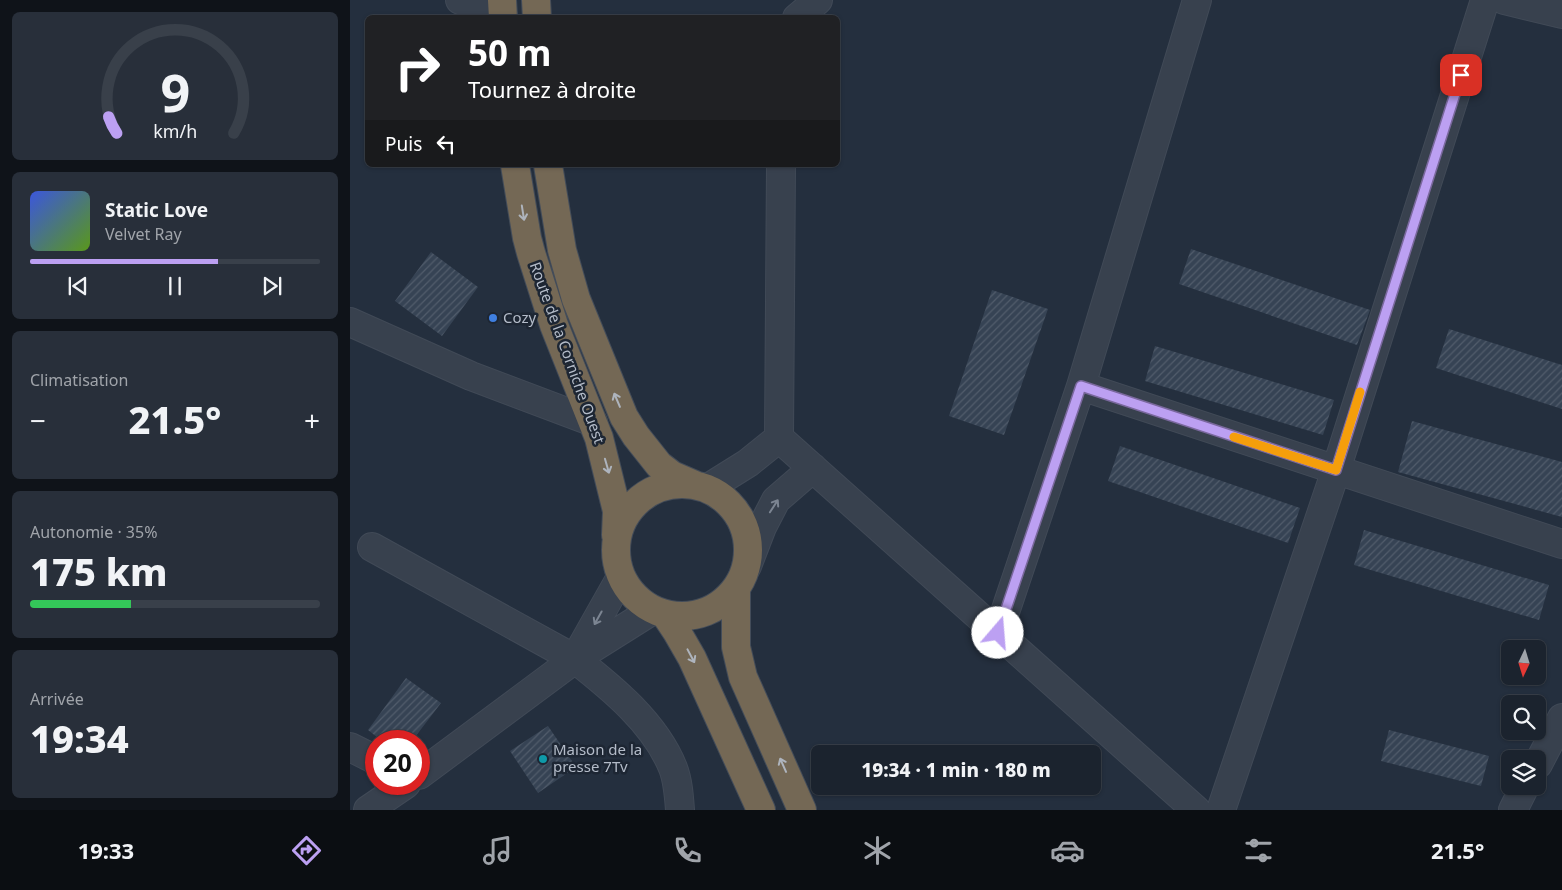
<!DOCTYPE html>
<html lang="fr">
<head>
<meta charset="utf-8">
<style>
  :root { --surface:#1b232e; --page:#282f3a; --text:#f1f3f6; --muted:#a0a4aa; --line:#39404a; --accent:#bca0f2 }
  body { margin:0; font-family:"Noto Sans",sans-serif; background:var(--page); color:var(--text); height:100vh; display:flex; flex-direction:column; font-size:19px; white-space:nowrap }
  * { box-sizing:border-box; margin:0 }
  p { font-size:16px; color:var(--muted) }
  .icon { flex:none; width:28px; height:28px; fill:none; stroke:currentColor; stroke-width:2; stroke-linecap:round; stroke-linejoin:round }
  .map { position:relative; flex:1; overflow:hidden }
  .sheet { display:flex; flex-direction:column; gap:12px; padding:12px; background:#0f1319; width:350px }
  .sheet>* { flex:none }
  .banner { position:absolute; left:15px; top:15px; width:475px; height:152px; border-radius:8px; box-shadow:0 1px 4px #0004,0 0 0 1px var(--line); background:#202124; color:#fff; overflow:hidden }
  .needle { width:32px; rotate:184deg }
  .fabs { position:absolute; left:1151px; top:640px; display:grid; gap:10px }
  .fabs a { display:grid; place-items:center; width:45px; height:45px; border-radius:8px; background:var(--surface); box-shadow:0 1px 4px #0004,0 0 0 1px var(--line); font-size:25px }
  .speed { position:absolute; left:15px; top:730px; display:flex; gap:10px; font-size:25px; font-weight:700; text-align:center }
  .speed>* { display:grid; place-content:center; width:65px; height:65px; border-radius:50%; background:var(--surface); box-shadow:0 1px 4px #0004,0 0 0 1px var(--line); line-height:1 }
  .speed .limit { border:8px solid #d22; background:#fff; color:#111 }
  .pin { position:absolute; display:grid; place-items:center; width:42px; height:42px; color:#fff; margin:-21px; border-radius:10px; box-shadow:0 2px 8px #0006 }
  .me { position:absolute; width:55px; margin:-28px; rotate:18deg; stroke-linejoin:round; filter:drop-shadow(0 0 4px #0008) }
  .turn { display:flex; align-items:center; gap:18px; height:105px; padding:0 20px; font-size:22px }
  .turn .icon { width:65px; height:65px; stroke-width:2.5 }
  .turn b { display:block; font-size:35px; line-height:42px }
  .then { display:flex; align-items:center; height:48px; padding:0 20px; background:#0003; gap:10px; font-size:19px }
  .big { font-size:38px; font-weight:800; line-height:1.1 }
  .sheet .card { flex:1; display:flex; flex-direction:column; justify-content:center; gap:8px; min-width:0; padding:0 18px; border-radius:8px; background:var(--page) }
  .sheet .dial { align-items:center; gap:0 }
  .dial svg { height:130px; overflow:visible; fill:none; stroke:var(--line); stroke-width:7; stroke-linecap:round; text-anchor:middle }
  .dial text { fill:var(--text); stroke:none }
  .song { display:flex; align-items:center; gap:15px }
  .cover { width:60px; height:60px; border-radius:8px; background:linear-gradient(135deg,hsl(230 70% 55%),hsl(90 70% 35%)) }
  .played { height:5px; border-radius:2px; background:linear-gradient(90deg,var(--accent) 65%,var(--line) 65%) }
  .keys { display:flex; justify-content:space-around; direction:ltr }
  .heat { display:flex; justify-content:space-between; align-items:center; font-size:28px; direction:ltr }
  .charge { height:8px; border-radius:4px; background:linear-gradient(90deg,#34c759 35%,var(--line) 0) }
  .trip { position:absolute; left:461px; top:745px; width:290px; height:50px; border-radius:8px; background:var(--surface); box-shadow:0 1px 4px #0004,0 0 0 1px var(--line); font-weight:800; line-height:50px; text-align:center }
  .dock { display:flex; height:80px; justify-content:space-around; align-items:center; background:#0b0e12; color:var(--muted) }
  .dock .icon { width:35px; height:35px }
  .dock .active { color:var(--accent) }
  .dock b { font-size:22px; color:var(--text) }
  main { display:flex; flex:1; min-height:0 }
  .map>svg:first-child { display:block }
  .building { fill:url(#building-hatch) }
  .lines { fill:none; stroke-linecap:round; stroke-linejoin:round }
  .minor-casing { stroke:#414a57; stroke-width:30 }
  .highway-casing { stroke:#434c59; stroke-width:30 }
  .minor { stroke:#38414e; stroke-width:28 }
  .highway { stroke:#746855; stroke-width:28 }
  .oneway { stroke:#aeb4bd }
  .oneway2 { stroke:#7c8592 }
  .route-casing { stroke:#7a689d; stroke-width:12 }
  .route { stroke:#bca0f2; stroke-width:9 }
  .slow { stroke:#f59e0b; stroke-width:9 }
  .shop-dot { fill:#3f7fe0; stroke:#1d2633; stroke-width:2 }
  .culture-dot { fill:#0f9aa8; stroke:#1d2633; stroke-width:2 }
  .labels { text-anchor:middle; stroke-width:5; stroke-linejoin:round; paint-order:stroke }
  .poi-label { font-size:15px; fill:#b4bcc9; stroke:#1d2633; text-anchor:start }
  .street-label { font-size:15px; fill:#b4bcc9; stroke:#1d2633 }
</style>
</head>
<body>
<main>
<section class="sheet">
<div class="card dial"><svg viewBox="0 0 100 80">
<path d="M14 69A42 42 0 1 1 86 69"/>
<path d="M14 69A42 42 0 0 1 9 59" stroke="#bca0f2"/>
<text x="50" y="56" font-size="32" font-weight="700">9</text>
<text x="50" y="72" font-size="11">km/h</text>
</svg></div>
<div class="card">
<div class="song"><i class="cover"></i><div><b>Static Love</b><p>Velvet Ray</p></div></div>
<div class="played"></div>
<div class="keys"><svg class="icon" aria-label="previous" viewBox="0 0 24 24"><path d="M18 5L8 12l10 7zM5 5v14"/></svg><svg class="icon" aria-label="pause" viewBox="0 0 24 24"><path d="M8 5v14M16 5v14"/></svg><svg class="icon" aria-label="next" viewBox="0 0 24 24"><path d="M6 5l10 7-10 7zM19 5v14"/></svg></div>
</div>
<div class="card"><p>Climatisation</p>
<div class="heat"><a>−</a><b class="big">21.5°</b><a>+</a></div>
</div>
<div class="card"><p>Autonomie · 35%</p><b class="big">175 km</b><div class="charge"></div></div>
<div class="card"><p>Arrivée</p><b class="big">19:34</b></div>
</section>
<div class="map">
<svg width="1212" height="810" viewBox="0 0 1212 810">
  <defs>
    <pattern id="building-hatch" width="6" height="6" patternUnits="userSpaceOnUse" patternTransform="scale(1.25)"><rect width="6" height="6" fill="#364354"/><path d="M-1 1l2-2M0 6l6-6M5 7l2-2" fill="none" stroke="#515c6b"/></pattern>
  </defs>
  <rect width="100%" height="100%" fill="#242f3e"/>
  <path class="building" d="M841,249L1020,310L1007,345L829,284Z
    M81,252L128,287L92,336L45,301Z
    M642,290L698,309L654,435L599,416Z
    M1099,329L1212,365V409L1086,368Z
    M805,346L984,400L973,435L795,381Z
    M1062,421L1212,462V517L1048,472Z
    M770,446L950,508L938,543L758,481Z
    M1014,530L1199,585L1189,620L1004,565Z
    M56,678L91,703L62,741H32L18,730Z
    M198,726L226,767L188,793L160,751Z
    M1039,730L1139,756L1131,786L1031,761Z"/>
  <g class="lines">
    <g class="minor-casing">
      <path id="minor" d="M110,0L153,16
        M1154,0L1212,14
        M447,18L468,0
        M431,165L429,438L846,810
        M0,322L121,376L243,422
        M731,386L1212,544
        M358,488L398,463L429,438
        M22,547L225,659C262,688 305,723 323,768C328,781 329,796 330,810
        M397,566L412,527L426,500L463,468
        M648,633L731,386L847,0
        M227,655L271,577
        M0,747L26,760
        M1188,764L1212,718
        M69,775L225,659L303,610
        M18,810L56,784
        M871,810L986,470L1135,0
        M1163,810L1175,786"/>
    </g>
    <g class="highway-casing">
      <path id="highway" d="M152,0L153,18
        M186,0L187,18
        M165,165L177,238L181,253L204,325L249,438L267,511L266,535
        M198,165L212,250L226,299L274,417L286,436L309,465L322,475L345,485
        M266 550a66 66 0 1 1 132 0a66 66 0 1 1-132 0Z
        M386,589V647L393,677L452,810
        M315,614L327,632L342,658L411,810"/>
    </g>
    <use href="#minor" class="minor"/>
    <use href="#highway" class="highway"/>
  </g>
  <defs><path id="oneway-shaft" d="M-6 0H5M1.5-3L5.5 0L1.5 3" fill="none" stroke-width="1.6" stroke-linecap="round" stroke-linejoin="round" transform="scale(1.25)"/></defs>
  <g class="oneway">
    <use href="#oneway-shaft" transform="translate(173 213) rotate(81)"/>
    <use href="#oneway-shaft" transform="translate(267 400) rotate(-113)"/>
    <use href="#oneway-shaft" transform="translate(257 466) rotate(74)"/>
    <use href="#oneway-shaft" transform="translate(341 656) rotate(62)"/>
    <use href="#oneway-shaft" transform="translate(433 765) rotate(-114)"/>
  </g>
  <g class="oneway2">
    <use href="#oneway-shaft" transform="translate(424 506) rotate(-57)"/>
    <use href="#oneway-shaft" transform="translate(248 618) rotate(119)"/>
  </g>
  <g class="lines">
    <g class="route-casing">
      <path id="route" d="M648,633L731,386L986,470L1111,75"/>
    </g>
    <use href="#route" class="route"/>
    <path class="slow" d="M884,437L986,470L1010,392"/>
  </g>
  <circle class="shop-dot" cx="143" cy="318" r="5"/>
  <circle class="culture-dot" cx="193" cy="759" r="5"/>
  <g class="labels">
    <g class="poi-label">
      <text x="153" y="323">Cozy</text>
      <text x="203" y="755">Maison de la<tspan x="203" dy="17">presse 7Tv</tspan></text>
    </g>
    <g class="street-label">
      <text transform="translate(217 353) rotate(70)" y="5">Route de la Corniche Ouest</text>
    </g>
  </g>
</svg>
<div class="fabs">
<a><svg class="needle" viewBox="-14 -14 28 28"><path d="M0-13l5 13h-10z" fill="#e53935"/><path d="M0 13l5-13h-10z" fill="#a0a4aa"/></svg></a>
<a><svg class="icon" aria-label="search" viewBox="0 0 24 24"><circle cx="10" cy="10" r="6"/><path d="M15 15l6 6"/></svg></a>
<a><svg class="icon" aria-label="layers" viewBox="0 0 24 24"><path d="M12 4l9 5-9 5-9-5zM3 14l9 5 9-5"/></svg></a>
</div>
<div class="speed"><div class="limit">20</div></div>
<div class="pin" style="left:1111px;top:75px;background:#d93025"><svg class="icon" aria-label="arrive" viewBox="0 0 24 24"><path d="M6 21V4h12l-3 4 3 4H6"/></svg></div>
<svg class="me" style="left:648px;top:633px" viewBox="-20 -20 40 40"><circle r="19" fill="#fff"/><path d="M0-13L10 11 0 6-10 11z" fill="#bca0f2"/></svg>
<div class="trip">19:34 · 1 min · 180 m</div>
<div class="banner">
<div class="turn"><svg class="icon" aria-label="right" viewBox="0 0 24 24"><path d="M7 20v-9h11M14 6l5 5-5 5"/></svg><div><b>50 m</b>Tournez à droite</div></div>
<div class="then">Puis<svg class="icon" aria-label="left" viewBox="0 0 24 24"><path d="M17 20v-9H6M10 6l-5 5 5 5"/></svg></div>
</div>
</div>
</main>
<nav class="dock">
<b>19:33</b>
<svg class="icon active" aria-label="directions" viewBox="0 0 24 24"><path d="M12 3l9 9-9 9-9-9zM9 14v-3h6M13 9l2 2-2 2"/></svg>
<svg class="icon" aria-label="music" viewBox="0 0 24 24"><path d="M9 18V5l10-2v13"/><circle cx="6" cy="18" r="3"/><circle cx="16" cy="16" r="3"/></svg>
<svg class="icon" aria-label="phone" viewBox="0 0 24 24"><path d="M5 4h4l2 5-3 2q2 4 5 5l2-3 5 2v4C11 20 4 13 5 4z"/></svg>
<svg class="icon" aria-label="climate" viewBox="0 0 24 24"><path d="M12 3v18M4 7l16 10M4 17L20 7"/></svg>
<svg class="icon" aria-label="car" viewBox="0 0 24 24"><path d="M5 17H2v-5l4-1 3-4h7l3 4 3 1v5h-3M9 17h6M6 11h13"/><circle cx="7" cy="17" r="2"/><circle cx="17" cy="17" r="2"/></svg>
<svg class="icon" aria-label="filters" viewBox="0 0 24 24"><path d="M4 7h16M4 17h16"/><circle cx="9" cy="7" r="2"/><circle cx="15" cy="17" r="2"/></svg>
<b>21.5°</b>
</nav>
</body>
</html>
